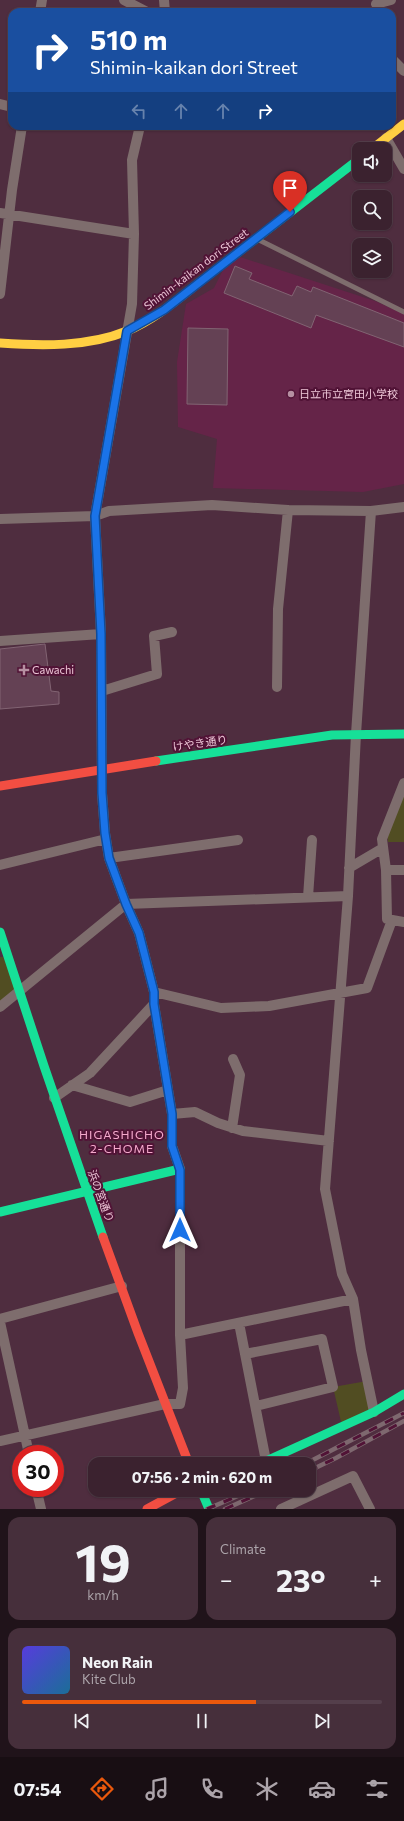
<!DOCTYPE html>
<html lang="en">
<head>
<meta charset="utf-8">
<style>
  :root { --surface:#3b222f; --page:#462f3b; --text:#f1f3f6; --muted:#aca4aa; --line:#543f4b; --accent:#ea580c }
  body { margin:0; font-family:Commissioner,"Noto Sans JP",sans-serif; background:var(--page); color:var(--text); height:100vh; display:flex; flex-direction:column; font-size:15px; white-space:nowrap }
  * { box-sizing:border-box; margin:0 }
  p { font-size:13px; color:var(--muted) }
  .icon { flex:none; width:22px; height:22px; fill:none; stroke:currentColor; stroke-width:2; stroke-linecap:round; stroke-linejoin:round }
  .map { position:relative; height:1509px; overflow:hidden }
  .panel { display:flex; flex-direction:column; gap:8px; padding:8px; background:#20131a; flex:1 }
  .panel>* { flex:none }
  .top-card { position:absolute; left:8px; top:8px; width:388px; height:122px; border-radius:12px; box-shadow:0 1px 3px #0004,0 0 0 1px var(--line); background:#1a4fa0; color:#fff; overflow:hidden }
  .tools { position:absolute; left:352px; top:142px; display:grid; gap:8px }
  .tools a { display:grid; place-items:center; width:40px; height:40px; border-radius:8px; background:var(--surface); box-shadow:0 1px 3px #0004,0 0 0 1px var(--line); font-size:20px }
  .speed { position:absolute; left:12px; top:1445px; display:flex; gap:8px; font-size:20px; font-weight:700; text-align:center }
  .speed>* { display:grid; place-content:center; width:52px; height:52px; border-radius:50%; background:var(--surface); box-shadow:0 1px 3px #0004,0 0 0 1px var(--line); line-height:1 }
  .speed .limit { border:6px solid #d22; background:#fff; color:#111 }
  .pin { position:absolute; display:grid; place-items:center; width:34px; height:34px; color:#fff; margin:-41px -17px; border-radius:50% 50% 50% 0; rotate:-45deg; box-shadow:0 0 4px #0007 }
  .pin .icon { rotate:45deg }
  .me { position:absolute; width:44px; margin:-22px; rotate:0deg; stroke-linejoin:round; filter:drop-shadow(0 0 3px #0008) }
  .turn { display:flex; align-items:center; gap:14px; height:84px; padding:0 16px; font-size:18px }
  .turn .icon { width:52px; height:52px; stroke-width:2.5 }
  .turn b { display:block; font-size:28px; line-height:34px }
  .lanes { display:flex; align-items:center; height:38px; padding:0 16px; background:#0003; justify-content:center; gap:20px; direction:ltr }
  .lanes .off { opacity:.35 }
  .big { font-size:30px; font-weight:700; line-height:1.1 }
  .panel .tile { flex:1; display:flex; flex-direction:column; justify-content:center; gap:6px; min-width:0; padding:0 14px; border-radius:12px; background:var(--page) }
  .panel .dial { align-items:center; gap:0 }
  .dial b { font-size:52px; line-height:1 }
  .song { display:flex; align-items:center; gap:12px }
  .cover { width:48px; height:48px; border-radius:6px; background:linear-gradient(135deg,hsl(250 70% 55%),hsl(200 70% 35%)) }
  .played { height:4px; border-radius:2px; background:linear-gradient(90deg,var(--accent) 65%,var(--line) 65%) }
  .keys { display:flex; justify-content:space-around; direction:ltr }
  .heat { display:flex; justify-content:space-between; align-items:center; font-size:22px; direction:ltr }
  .panel .tiles { flex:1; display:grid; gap:8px; grid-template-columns:1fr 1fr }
  .tile:last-child { grid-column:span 2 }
  .trip { position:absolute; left:88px; top:1457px; width:228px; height:40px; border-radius:12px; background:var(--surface); box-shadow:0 1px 3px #0004,0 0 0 1px var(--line); font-weight:700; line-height:40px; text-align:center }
  .tabs { display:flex; height:64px; justify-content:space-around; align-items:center; background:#180e13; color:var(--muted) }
  .tabs .icon { width:28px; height:28px }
  .tabs .active { color:var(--accent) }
  .tabs b { font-size:18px; color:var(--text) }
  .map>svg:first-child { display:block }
  .built { fill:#652448 }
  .green { fill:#514d22 }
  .building { fill:#644154; stroke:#826473 }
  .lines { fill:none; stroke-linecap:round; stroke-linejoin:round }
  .lane { stroke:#7e6d6d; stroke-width:5 }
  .street { stroke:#7e6d6d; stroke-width:10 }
  .fast { stroke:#16e098; stroke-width:9 }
  .slow { stroke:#ffcf43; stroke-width:9 }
  .jam { stroke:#f24e42; stroke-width:9 }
  .rail-casing { stroke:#7e686f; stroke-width:4.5 }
  .rail { stroke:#511336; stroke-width:3; stroke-dasharray:9; stroke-linecap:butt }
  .route-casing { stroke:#114b97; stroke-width:10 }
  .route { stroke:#1a73e8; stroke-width:7 }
  .poi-dot { fill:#b690a2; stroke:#511336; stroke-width:1.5 }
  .labels { text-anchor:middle; stroke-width:4; stroke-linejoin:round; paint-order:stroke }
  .street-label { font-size:11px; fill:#edc6d7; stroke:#511336 }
  .poi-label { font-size:11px; fill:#edc6d7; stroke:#511336; text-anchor:start }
  .neighbourhood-label { font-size:12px; letter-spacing:1px; fill:#f4a9cc; stroke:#511336 }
</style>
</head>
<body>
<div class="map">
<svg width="404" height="1509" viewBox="0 0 404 1509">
  <rect width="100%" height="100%" fill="#4f2d3f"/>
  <path class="built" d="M231,254L375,301L404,314V484L363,492L213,488L217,439L178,427L177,362L186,304L214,288Z"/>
  <path class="green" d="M404,788V842H388L387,831Z
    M0,957H3L20,992L0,1007Z
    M367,1381L374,1412L342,1426L333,1387Z"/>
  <path class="building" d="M235,266L252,273L249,279L292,296L297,286L311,292L313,287L404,323V347L316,315L311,328L224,293Z
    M188,328L228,329L227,405L187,404Z
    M45,644L51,691L59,692V704L0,709V649Z"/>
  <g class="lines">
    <path class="lane" d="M257,239L404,312"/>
    <path class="street" d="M124,0L147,12
      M164,0L165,12
      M376,4L391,0
      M40,12L42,0
      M392,59L404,71
      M0,104L12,107
      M386,138L404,169
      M0,213L134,234
      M0,294L12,190L22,126
      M371,511L356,734L348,896L325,1189L342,1274L353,1299L361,1350L374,1412
      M0,519L95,516L109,511L212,505L288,510L371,511L404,507
      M0,641L101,634
      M277,687L278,609L288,510
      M102,691L157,674L154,636L172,632
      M404,783L382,839L386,870H404
      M109,858L238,840
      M0,865L106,839
      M349,868L383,848
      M386,870L387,919L404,922
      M308,897L312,840
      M154,992L221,1008L269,1006L367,988L392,920
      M0,1007L126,904L348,896
      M72,1085L130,1102L168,1090
      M54,1098L90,1073L154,1004
      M172,1114L195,1112L218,1123L243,1131L329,1141
      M232,1128L240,1075L233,1059
      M0,1319L122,1286
      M0,1322L29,1454
      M239,1323L266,1461
      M180,1335L353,1299
      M245,1354L322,1339L333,1387L256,1406
      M0,1441L165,1404H180L183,1388L180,1335V1169L172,1146V1114L154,1004V992L139,933L126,904L109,858L105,833L102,793L101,634L95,516L132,304L134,234L132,160L140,126
      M36,1488L41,1509
      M281,1509L353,1476L370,1509"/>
    <path class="fast" d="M200,282L359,159
      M156,761L332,735L404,734
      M0,932L44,1066L103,1237
      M0,1212L180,1169
      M255,1464L266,1461L374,1412L404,1394
      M201,1490L209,1509"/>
    <path class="slow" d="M372,149L404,124
      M0,343C41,346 88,347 127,331C154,320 177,300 200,282"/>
    <path class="jam" d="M0,786L156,761
      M103,1237L138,1333L189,1464
      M147,1509L182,1490"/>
    <g class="rail-casing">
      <path id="rail" d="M305,1464L404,1413
        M309,1471L336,1458L404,1421
        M207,1509L252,1490
        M225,1509L268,1490"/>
    </g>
    <use href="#rail" class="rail"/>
  </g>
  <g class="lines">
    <g class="route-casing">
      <path id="route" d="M180,1230V1170L172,1146V1114L154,1004V992L139,933L126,904L109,858L105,833L102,793L101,634L95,516L127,331L164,310L290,212"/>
    </g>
    <use href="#route" class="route"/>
  </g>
  <g class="poi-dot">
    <circle cx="291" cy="394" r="4"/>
    <path d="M22 664h4v4h4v4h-4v4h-4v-4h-4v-4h4z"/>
  </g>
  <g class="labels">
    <g class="street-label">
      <text transform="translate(196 269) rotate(-37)" y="4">Shimin-kaikan dori Street</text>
      <text transform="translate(200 743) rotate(-8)" y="4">けやき通り</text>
      <text transform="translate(101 1196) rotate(70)" y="4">浜の宮通り</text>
    </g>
    <g class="poi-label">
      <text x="299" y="398">日立市立宮田小学校</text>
      <text x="32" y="674">Cawachi</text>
    </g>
    <g class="neighbourhood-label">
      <text x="122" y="1139">HIGASHICHO<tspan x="122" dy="14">2-CHOME</tspan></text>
    </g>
  </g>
</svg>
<div class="tools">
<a><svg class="icon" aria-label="sound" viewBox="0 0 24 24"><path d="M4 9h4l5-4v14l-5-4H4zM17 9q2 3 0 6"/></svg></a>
<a><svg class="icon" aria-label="search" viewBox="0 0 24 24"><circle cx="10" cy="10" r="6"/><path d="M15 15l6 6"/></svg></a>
<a><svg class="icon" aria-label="layers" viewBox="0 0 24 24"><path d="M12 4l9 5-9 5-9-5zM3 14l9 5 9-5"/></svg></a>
</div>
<div class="speed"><div class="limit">30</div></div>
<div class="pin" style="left:290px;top:212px;background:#d93025"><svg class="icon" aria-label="arrive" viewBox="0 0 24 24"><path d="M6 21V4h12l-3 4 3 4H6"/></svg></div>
<svg class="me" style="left:180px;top:1230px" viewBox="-20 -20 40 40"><path d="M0-17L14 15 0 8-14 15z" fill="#1a73e8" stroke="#fff" stroke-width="4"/></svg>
<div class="trip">07:56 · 2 min · 620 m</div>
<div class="top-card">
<div class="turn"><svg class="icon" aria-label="right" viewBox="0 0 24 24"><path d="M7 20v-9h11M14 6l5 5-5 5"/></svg><div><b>510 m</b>Shimin-kaikan dori Street</div></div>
<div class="lanes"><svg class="icon off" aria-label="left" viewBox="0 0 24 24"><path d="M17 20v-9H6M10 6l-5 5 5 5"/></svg><svg class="icon off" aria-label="ahead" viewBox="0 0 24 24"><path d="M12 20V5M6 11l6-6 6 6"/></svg><svg class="icon off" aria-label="ahead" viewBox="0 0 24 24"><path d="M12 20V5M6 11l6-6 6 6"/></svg><svg class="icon" aria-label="right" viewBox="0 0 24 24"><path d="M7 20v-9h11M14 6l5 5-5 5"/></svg></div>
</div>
</div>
<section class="panel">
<div class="tiles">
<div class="tile dial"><b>19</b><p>km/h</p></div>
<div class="tile"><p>Climate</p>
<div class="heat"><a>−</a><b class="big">23°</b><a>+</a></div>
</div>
<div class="tile">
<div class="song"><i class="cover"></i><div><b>Neon Rain</b><p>Kite Club</p></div></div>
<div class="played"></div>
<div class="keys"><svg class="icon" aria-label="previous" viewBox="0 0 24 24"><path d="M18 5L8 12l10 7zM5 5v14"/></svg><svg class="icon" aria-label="pause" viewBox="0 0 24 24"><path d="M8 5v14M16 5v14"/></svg><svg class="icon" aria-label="next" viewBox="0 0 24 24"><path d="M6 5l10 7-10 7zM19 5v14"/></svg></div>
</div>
</div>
</section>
<nav class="tabs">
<b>07:54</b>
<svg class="icon active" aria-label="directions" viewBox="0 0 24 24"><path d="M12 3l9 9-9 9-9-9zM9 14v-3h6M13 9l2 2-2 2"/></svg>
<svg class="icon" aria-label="music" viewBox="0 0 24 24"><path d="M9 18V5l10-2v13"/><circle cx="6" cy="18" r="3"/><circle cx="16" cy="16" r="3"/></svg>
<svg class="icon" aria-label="phone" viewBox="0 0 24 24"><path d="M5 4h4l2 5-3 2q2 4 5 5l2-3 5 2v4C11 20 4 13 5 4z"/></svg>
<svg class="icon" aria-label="climate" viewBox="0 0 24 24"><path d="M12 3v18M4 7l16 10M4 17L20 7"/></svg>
<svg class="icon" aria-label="car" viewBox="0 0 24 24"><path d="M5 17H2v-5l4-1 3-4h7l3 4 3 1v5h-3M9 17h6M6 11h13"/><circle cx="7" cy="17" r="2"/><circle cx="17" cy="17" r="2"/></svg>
<svg class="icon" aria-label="filters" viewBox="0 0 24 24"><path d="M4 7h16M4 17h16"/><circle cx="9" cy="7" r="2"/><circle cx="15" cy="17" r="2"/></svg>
</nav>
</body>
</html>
